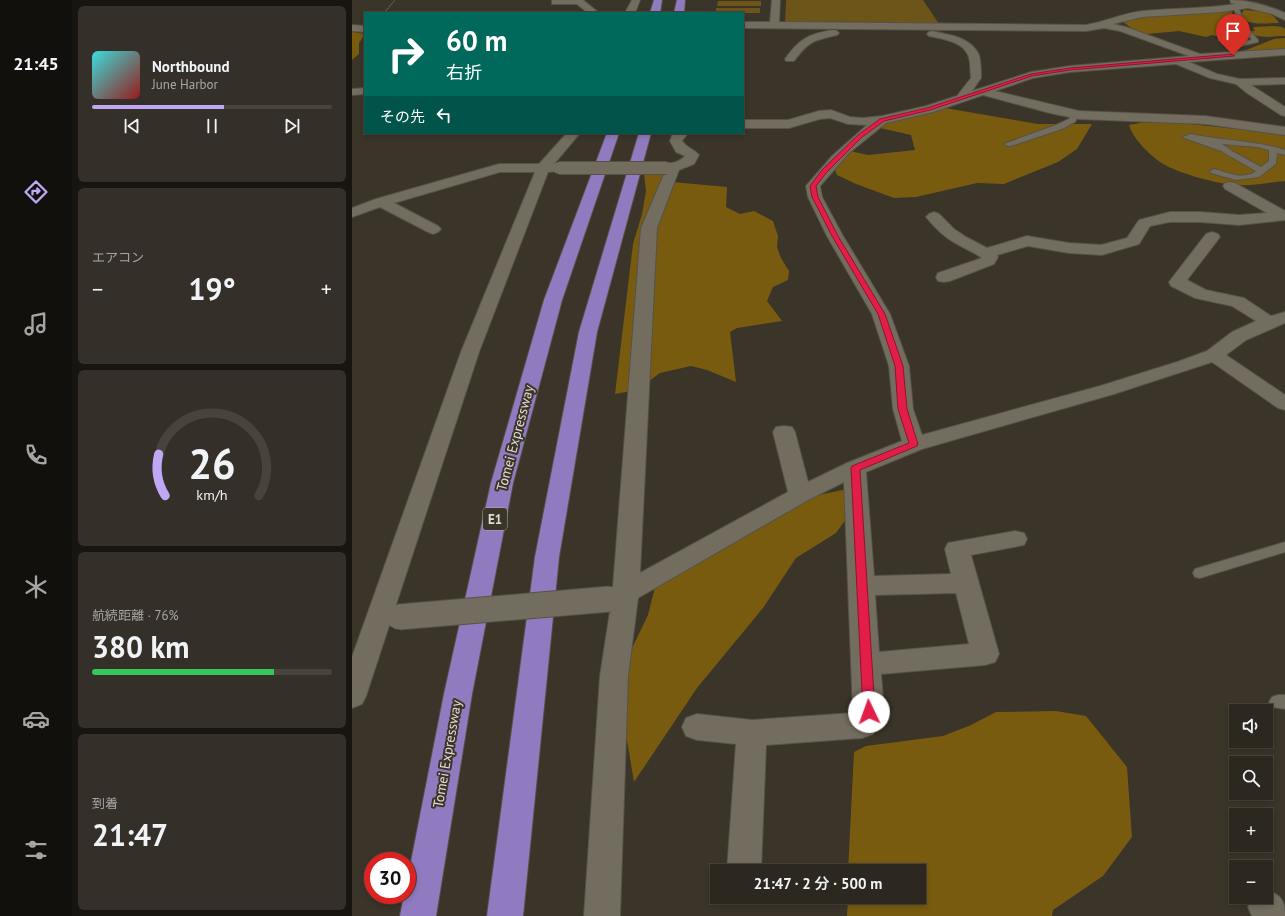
<!DOCTYPE html>
<html lang="ja">
<head>
<meta charset="utf-8">
<style>
  :root { --surface:#2c271f; --page:#342f28; --text:#f1f3f6; --muted:#a6a5a4; --line:#48443d; --accent:#c0a8f4 }
  body { margin:0; font-family:"PT Sans","Noto Sans JP",sans-serif; background:var(--page); color:var(--text); height:100vh; display:flex; flex-direction:column; font-size:15px; white-space:nowrap }
  * { box-sizing:border-box; margin:0 }
  p { font-size:13px; color:var(--muted) }
  .icon { flex:none; width:22px; height:22px; fill:none; stroke:currentColor; stroke-width:2; stroke-linecap:round; stroke-linejoin:round }
  .map { position:relative; flex:1; overflow:hidden }
  .drawer { display:flex; flex-direction:column; gap:6px; padding:6px; background:#181511; width:280px }
  .drawer>* { flex:none }
  .hud { position:absolute; left:12px; top:12px; width:380px; height:122px; border-radius:0px; box-shadow:0 2px 6px #0003,0 0 0 1px var(--line); background:#00695c; color:#fff; overflow:hidden }
  .fabs { position:absolute; left:877px; top:704px; display:grid; gap:8px }
  .fabs a { display:grid; place-items:center; width:44px; height:44px; border-radius:0px; background:var(--surface); box-shadow:0 2px 6px #0003,0 0 0 1px var(--line); font-size:20px }
  .speed { position:absolute; left:12px; top:852px; display:flex; gap:8px; font-size:20px; font-weight:700; text-align:center }
  .speed>* { display:grid; place-content:center; width:52px; height:52px; border-radius:50%; background:var(--surface); box-shadow:0 2px 6px #0003,0 0 0 1px var(--line); line-height:1 }
  .speed .limit { border:6px solid #d22; background:#fff; color:#111 }
  .pin { position:absolute; display:grid; place-items:center; width:34px; height:34px; color:#fff; margin:-41px -17px; border-radius:50% 50% 50% 0; rotate:-45deg; box-shadow:0 0 4px #0007 }
  .pin .icon { rotate:45deg }
  .me { position:absolute; width:44px; margin:-22px; rotate:357deg; stroke-linejoin:round; filter:drop-shadow(0 0 3px #0008) }
  .turn { display:flex; align-items:center; gap:14px; height:84px; padding:0 16px; font-size:18px }
  .turn .icon { width:52px; height:52px; stroke-width:2.5 }
  .turn b { display:block; font-size:28px; line-height:34px }
  .then { display:flex; align-items:center; height:38px; padding:0 16px; background:#0003; gap:8px; font-size:15px }
  .big { font-size:30px; font-weight:600; line-height:1.1 }
  .drawer .card { flex:1; display:flex; flex-direction:column; justify-content:center; gap:6px; min-width:0; padding:0 14px; border-radius:6px; background:var(--page) }
  .drawer .dial { align-items:center; gap:0 }
  .dial svg { height:104px; overflow:visible; fill:none; stroke:var(--line); stroke-width:7; stroke-linecap:round; text-anchor:middle }
  .dial text { fill:var(--text); stroke:none }
  .song { display:flex; align-items:center; gap:12px }
  .cover { width:48px; height:48px; border-radius:6px; background:linear-gradient(135deg,hsl(180 70% 55%),hsl(0 70% 35%)) }
  .played { height:4px; border-radius:2px; background:linear-gradient(90deg,var(--accent) 55%,var(--line) 55%) }
  .keys { display:flex; justify-content:space-around; direction:ltr }
  .heat { display:flex; justify-content:space-between; align-items:center; font-size:22px; direction:ltr }
  .charge { height:6px; border-radius:3px; background:linear-gradient(90deg,#34c759 76%,var(--line) 0) }
  .trip { position:absolute; left:358px; top:864px; width:216px; height:40px; border-radius:0px; background:var(--surface); box-shadow:0 2px 6px #0003,0 0 0 1px var(--line); font-weight:600; line-height:40px; text-align:center }
  main { display:flex; flex:1; min-height:0 }
  .dock { display:flex; flex-direction:column; width:72px; justify-content:space-around; align-items:center; background:#12100c; color:var(--muted) }
  .dock .icon { width:28px; height:28px }
  .dock .selected { color:var(--accent) }
  .dock b { font-size:18px; color:var(--text) }
  .map>svg:first-child { display:block }
  .green { fill:#6d5419 }
  .forest { fill:#785b0f }
  .lines { fill:none; stroke-linecap:round; stroke-linejoin:round }
  .lane-casing { stroke:#565248; stroke-width:2 }
  .street-casing { stroke:#565248; stroke-width:2 }
  .highway-casing { stroke:#565248; stroke-width:2 }
  .path { stroke:#868178; stroke-width:1; stroke-dasharray:1.5 1; stroke-linecap:butt }
  .lane { fill:#736d60; fill-rule:evenodd }
  .street { fill:#736d60; fill-rule:evenodd }
  .highway { fill:#917bc0; fill-rule:evenodd }
  .street-bridge-far1-casing { stroke:#565248; stroke-width:14; stroke-linecap:butt }
  .street-bridge-casing { stroke:#565248; stroke-width:27; stroke-linecap:butt }
  .street-bridge-far1 { stroke:#736d60; stroke-width:12 }
  .street-bridge { stroke:#736d60; stroke-width:25 }
  .route { fill:#e11d48; stroke:#92132f }
  .labels { text-anchor:middle; stroke-width:4; stroke-linejoin:round; paint-order:stroke }
  .shield { fill:#3a3429; stroke:#aeaaa1; stroke-width:1 }
  .shield-label { font-size:13px; font-weight:bold; fill:#e0dcd5 }
  .street-label { font-size:14px; fill:#e0dcd5; stroke:#3a3429 }
</style>
</head>
<body>
<main>
<nav class="dock">
<b>21:45</b>
<svg class="icon selected" aria-label="directions" viewBox="0 0 24 24"><path d="M12 3l9 9-9 9-9-9zM9 14v-3h6M13 9l2 2-2 2"/></svg>
<svg class="icon" aria-label="music" viewBox="0 0 24 24"><path d="M9 18V5l10-2v13"/><circle cx="6" cy="18" r="3"/><circle cx="16" cy="16" r="3"/></svg>
<svg class="icon" aria-label="phone" viewBox="0 0 24 24"><path d="M5 4h4l2 5-3 2q2 4 5 5l2-3 5 2v4C11 20 4 13 5 4z"/></svg>
<svg class="icon" aria-label="climate" viewBox="0 0 24 24"><path d="M12 3v18M4 7l16 10M4 17L20 7"/></svg>
<svg class="icon" aria-label="car" viewBox="0 0 24 24"><path d="M5 17H2v-5l4-1 3-4h7l3 4 3 1v5h-3M9 17h6M6 11h13"/><circle cx="7" cy="17" r="2"/><circle cx="17" cy="17" r="2"/></svg>
<svg class="icon" aria-label="filters" viewBox="0 0 24 24"><path d="M4 7h16M4 17h16"/><circle cx="9" cy="7" r="2"/><circle cx="15" cy="17" r="2"/></svg>
</nav>
<section class="drawer">
<div class="card">
<div class="song"><i class="cover"></i><div><b>Northbound</b><p>June Harbor</p></div></div>
<div class="played"></div>
<div class="keys"><svg class="icon" aria-label="previous" viewBox="0 0 24 24"><path d="M18 5L8 12l10 7zM5 5v14"/></svg><svg class="icon" aria-label="pause" viewBox="0 0 24 24"><path d="M8 5v14M16 5v14"/></svg><svg class="icon" aria-label="next" viewBox="0 0 24 24"><path d="M6 5l10 7-10 7zM19 5v14"/></svg></div>
</div>
<div class="card"><p>エアコン</p>
<div class="heat"><a>−</a><b class="big">19°</b><a>+</a></div>
</div>
<div class="card dial"><svg viewBox="0 0 100 80">
<path d="M14 69A42 42 0 1 1 86 69"/>
<path d="M14 69A42 42 0 0 1 9 37" stroke="#c0a8f4"/>
<text x="50" y="56" font-size="32" font-weight="700">26</text>
<text x="50" y="72" font-size="11">km/h</text>
</svg></div>
<div class="card"><p>航続距離 · 76%</p><b class="big">380 km</b><div class="charge"></div></div>
<div class="card"><p>到着</p><b class="big">21:47</b></div>
</section>
<div class="map">
<svg width="933" height="916" viewBox="0 0 933 916">
  <rect width="100%" height="100%" fill="#3a3429"/>
  <path class="green" d="M434,0H571L587,24L433,22Z
    M366,1H409V6H365Z
    M364,8H408V13H364Z"/>
  <path class="forest" d="M878,10L880,12L888,36L879,39L860,35L854,37L827,31L795,34L783,31L770,21L789,16Z
    M892,10C905,11 920,10 927,23C912,23 899,26 887,17Z
    M922,26L930,27L933,29V36C922,36 905,40 897,31H903L901,28L903,27Z
    M0,32L13,34L7,43V54L0,60Z
    M933,38V49L929,50L889,52L922,39Z
    M593,108L686,124H740L725,149L706,162L652,184L625,183L564,197L542,198L504,184L485,175L479,159L494,150L516,155L563,150L559,135L528,128L536,119Z
    M793,122H819L933,134V181C918,182 902,186 887,185C868,185 824,173 808,162C796,153 781,139 777,125Z
    M315,170L320,182L375,187L374,207L388,214L402,211L421,221L426,236L425,247L429,258L437,271L436,280L421,287L415,301L430,321L385,328L378,332L384,382L355,370L339,366L308,373L285,390L263,394L281,244L290,214L294,191L292,174Z
    M495,489L500,511L484,533L444,558L411,608L345,688L282,782L268,699L281,646L296,615L303,587L462,496Z
    M704,711L734,716L775,767L780,837L751,876L701,910L700,916H495L496,897H567V871H496L502,752L514,746L591,736L619,725L644,712Z"/>
  <g class="lines">
    <g class="lane-casing">
      <path id="lane" d="M881,6L886,7L894,26L906,40V42L888,46L866,40L869,38L888,42L900,40L888,26Z
        M720,112H723L727,114L723,122L710,129L659,146H656L652,144L704,125L717,119Z
        M839,134C870,141 902,140 933,150V155L925,153L924,164L907,177L884,180L859,173L858,171L862,169C874,172 892,181 904,171L869,151L830,137ZM870,144L905,147L917,150V161L909,167L880,151Z
        M933,542V552L848,578L843,577L841,573L843,569Z
        M926,695H933V709L920,707L917,702L920,697Z"/>
    </g>
    <g class="street-casing">
      <path id="street" d="M200,0H231L247,13H236L225,4H200Z
        M280,0H288L283,13H273Z
        M420,0H428L427,22L734,25C753,22 771,13 791,11C822,8 853,9 884,4L879,3L878,0C896,0 917,6 933,13V20L920,14L896,8L870,12L790,17L761,24L774,27L848,54L933,49V55L837,62L865,74L888,79L933,78V84L899,85L933,107V116L929,115L895,93L884,84L858,78L824,64L718,72L681,78L643,91L727,111L853,116L933,127V135L853,124L727,119L698,113L631,95L581,112L534,123L497,153L468,186L470,197L491,236L538,314L557,366L561,409L570,435L748,386L825,362L855,351L880,332L904,321L880,306L843,298L819,286L817,282L854,234L860,232L866,234L868,237L835,280L854,290L892,298L919,316L933,312V323L894,340L874,355L933,395V410L926,408L860,362L762,394L570,449L514,472L522,576L599,574L593,549L596,543L663,531L672,533L675,539L672,545L619,555L647,654L643,662L633,665L529,674L532,712L521,734L510,738L414,745L409,871H375L384,744L345,740L334,736L330,727L334,718L345,714L400,720L501,713L492,482L456,500L286,598L276,676L268,916H232L248,676L259,605L254,604L250,597L254,590L261,587L289,228L313,172L308,168L310,165C318,163 327,163 333,156L324,152L318,141L321,133H336L330,141C335,148 342,149 347,155L342,164L327,170L305,228L288,573L436,492L421,432L424,427L432,426L440,427L443,432L456,482L495,463L550,441L541,409L537,366L520,314L475,236L456,197L454,186L480,156L515,125L496,124L478,118L468,119L437,128H391V120H436L467,111L479,110L498,117L511,118L530,116L574,106L605,96L619,78C618,71 619,61 616,55C610,41 590,39 577,36L575,34L577,32L580,31C597,35 619,37 627,55C629,62 629,71 629,78L620,91L679,72L718,66L837,56L768,31L752,28L734,31L391,28V22H418ZM604,593L617,644L527,652L523,595Z
        M0,25L13,26V32L0,31Z
        M482,30L485,31L487,33L485,35C461,41 458,40 442,61H434L433,59C447,39 458,33 482,30Z
        M13,88V94L0,95V89Z
        M215,133H228L202,164L209,165L211,168L209,171L196,172L127,352L14,696L10,704L0,708V657L109,352L183,172H148L42,203L86,226L89,229L86,232L81,234L76,232L28,207L0,217V208L24,199L147,164H187Z
        M878,182L883,183L933,211V220L887,225L848,222H818L798,226L787,244L750,255L717,253L676,246L645,255L646,257L642,264L598,281L592,282L586,281L584,277L586,273L630,258C622,252 613,249 605,244C593,238 582,227 574,217L577,214L582,212L587,214L602,229L614,237L635,248L675,236L717,243L749,245L775,238L787,220L818,212H848L887,215L915,213L873,189L871,186L873,183Z
        M914,889C929,896 933,899 933,916H900L896,907L901,897H914Z"/>
    </g>
    <g class="highway-casing">
      <path id="highway" d="M302,0H310L308,13H298Z
        M325,0H333L332,13H322Z
        M255,133H267L210,300L161,483L120,694L84,916H48L52,895H55V882L92,694L139,483L192,300Z
        M287,133H299L245,332L207,557L171,916H135L183,557L227,332Z"/>
    </g>
    <path class="path" d="M32,13L43,0"/>
    <use href="#lane" class="lane"/>
    <use href="#street" class="street"/>
    <use href="#highway" class="highway"/>
    <g class="street-bridge-far1-casing">
      <path id="street-bridge-far1" d="M207,168H315"/>
    </g>
    <g class="street-bridge-casing">
      <path id="street-bridge" d="M47,617L258,599"/>
    </g>
    <use href="#street-bridge-far1" class="street-bridge-far1"/>
    <use href="#street-bridge" class="street-bridge"/>
  </g>
  <path class="route" d="M881,54L882,56L718,70L680,76L578,110L532,121L510,137L474,173L464,186L466,197L486,236L533,314L551,366L555,409L566,444L565,446L508,470L523,712L522,716L517,718L513,716L511,712L499,468L500,466L557,443L546,409L543,366L526,314L480,236L460,197L458,186L470,170L506,135L528,119L575,108L679,74L718,68Z"/>
  <g class="labels">
    <rect class="shield" x="131" y="508" width="24" height="22" rx="3"/>
    <g class="shield-label">
      <text x="143" y="524">E1</text>
    </g>
    <g class="street-label">
      <text transform="translate(163 438) rotate(-75)" y="5">Tomei Expressway</text>
      <text transform="translate(95 754) rotate(-80)" y="5">Tomei Expressway</text>
    </g>
  </g>
</svg>
<div class="fabs">
<a><svg class="icon" aria-label="sound" viewBox="0 0 24 24"><path d="M4 9h4l5-4v14l-5-4H4zM17 9q2 3 0 6"/></svg></a>
<a><svg class="icon" aria-label="search" viewBox="0 0 24 24"><circle cx="10" cy="10" r="6"/><path d="M15 15l6 6"/></svg></a>
<a>+</a>
<a>−</a>
</div>
<div class="speed"><div class="limit">30</div></div>
<div class="pin" style="left:881px;top:55px;background:#d93025"><svg class="icon" aria-label="arrive" viewBox="0 0 24 24"><path d="M6 21V4h12l-3 4 3 4H6"/></svg></div>
<svg class="me" style="left:517px;top:712px" viewBox="-20 -20 40 40"><circle r="19" fill="#fff"/><path d="M0-13L10 11 0 6-10 11z" fill="#e11d48"/></svg>
<div class="trip">21:47 · 2 分 · 500 m</div>
<div class="hud">
<div class="turn"><svg class="icon" aria-label="right" viewBox="0 0 24 24"><path d="M7 20v-9h11M14 6l5 5-5 5"/></svg><div><b>60 m</b>右折</div></div>
<div class="then">その先<svg class="icon" aria-label="left" viewBox="0 0 24 24"><path d="M17 20v-9H6M10 6l-5 5 5 5"/></svg></div>
</div>
</div>
</main>
</body>
</html>
